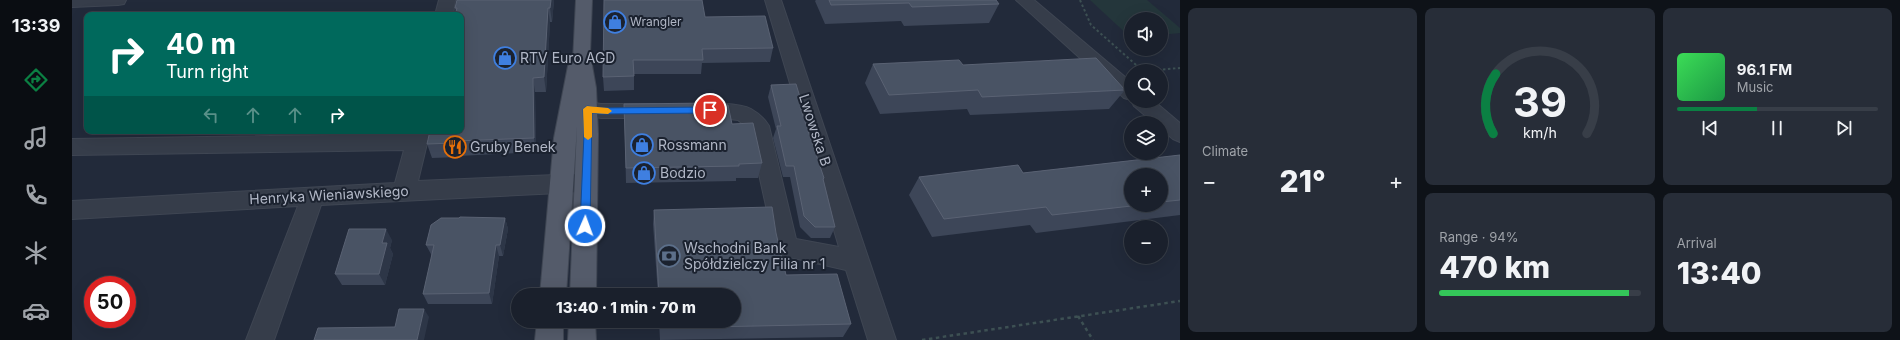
<!DOCTYPE html>
<html lang="en">
<head>
<meta charset="utf-8">
<style>
  :root { --surface:#1a202c; --page:#272d38; --text:#f1f3f6; --muted:#9fa3a9; --line:#383e48; --accent:#0b8043 }
  body { margin:0; font-family:Inter,sans-serif; background:var(--page); color:var(--text); height:100vh; display:flex; flex-direction:column; font-size:15px; white-space:nowrap }
  * { box-sizing:border-box; margin:0 }
  p { font-size:13px; color:var(--muted) }
  .icon { flex:none; width:22px; height:22px; fill:none; stroke:currentColor; stroke-width:2; stroke-linecap:round; stroke-linejoin:round }
  .map { position:relative; flex:1; overflow:hidden }
  .details { display:flex; flex-direction:column; gap:8px; padding:8px; background:#0e1218; width:720px }
  .details>* { flex:none }
  .banner { position:absolute; left:12px; top:12px; width:380px; height:122px; border-radius:8px; box-shadow:0 4px 16px #0002,0 0 0 1px var(--line); background:#00695c; color:#fff; overflow:hidden }
  .buttons { position:absolute; left:1052px; top:12px; display:grid; gap:8px }
  .buttons a { display:grid; place-items:center; width:44px; height:44px; border-radius:50%; background:var(--surface); box-shadow:0 4px 16px #0002,0 0 0 1px var(--line); font-size:20px }
  .speed { position:absolute; left:12px; top:276px; display:flex; gap:8px; font-size:20px; font-weight:700; text-align:center }
  .speed>* { display:grid; place-content:center; width:52px; height:52px; border-radius:50%; background:var(--surface); box-shadow:0 4px 16px #0002,0 0 0 1px var(--line); line-height:1 }
  .speed .limit { border:6px solid #d22; background:#fff; color:#111 }
  .pin { position:absolute; display:grid; place-items:center; width:34px; height:34px; color:#fff; margin:-17px; border:2px solid #fff; border-radius:50%; box-shadow:0 1px 4px #0007 }
  .me { position:absolute; width:44px; margin:-22px; rotate:2deg; stroke-linejoin:round; filter:drop-shadow(0 0 3px #0008) }
  .turn { display:flex; align-items:center; gap:14px; height:84px; padding:0 16px; font-size:18px }
  .turn .icon { width:52px; height:52px; stroke-width:2.5 }
  .turn b { display:block; font-size:28px; line-height:34px }
  .lanes { display:flex; align-items:center; height:38px; padding:0 16px; background:#0003; justify-content:center; gap:20px; direction:ltr }
  .lanes .off { opacity:.35 }
  .big { font-size:30px; font-weight:800; line-height:1.1 }
  .details .tile { flex:1; display:flex; flex-direction:column; justify-content:center; gap:6px; min-width:0; padding:0 14px; border-radius:8px; background:var(--page) }
  .details .dial { align-items:center; gap:0 }
  .dial svg { height:104px; overflow:visible; fill:none; stroke:var(--line); stroke-width:7; stroke-linecap:round; text-anchor:middle }
  .dial text { fill:var(--text); stroke:none }
  .song { display:flex; align-items:center; gap:12px }
  .cover { width:48px; height:48px; border-radius:6px; background:linear-gradient(135deg,hsl(130 70% 55%),hsl(140 70% 35%)) }
  .played { height:4px; border-radius:2px; background:linear-gradient(90deg,var(--accent) 40%,var(--line) 40%) }
  .keys { display:flex; justify-content:space-around; direction:ltr }
  .heat { display:flex; justify-content:space-between; align-items:center; font-size:22px; direction:ltr }
  .charge { height:6px; border-radius:3px; background:linear-gradient(90deg,#34c759 94%,var(--line) 0) }
  .details .tiles { flex:1; display:grid; gap:8px; grid-template-columns:repeat(3,1fr) }
  .tile:first-child { grid-row:span 2 }
  .trip { position:absolute; left:439px; top:288px; width:230px; height:40px; border-radius:20px; background:var(--surface); box-shadow:0 4px 16px #0002,0 0 0 1px var(--line); font-weight:800; line-height:40px; text-align:center }
  main { display:flex; flex:1; min-height:0 }
  .tab-bar { display:flex; flex-direction:column; width:72px; justify-content:space-around; align-items:center; background:#0a0d12; color:var(--muted) }
  .tab-bar .icon { width:28px; height:28px }
  .tab-bar .on { color:var(--accent) }
  .tab-bar b { font-size:18px; color:var(--text) }
  .map>svg:first-child { display:block }
  .green { fill:#24363b }
  .lines { fill:none; stroke-linecap:round; stroke-linejoin:round }
  .minor-casing { stroke:#3f4653; stroke-width:2 }
  .major-casing { stroke:#3f4653; stroke-width:2 }
  .path-far1 { stroke:#3d5053; stroke-width:2; stroke-dasharray:2.5 2.5; stroke-linecap:butt }
  .path { stroke:#3d5053; stroke-width:2.5; stroke-dasharray:3.5 3.5; stroke-linecap:butt }
  .minor { fill:#363d4a; fill-rule:evenodd }
  .major { fill:#545b6a; fill-rule:evenodd }
  .wall { fill:#3d4658; fill-rule:evenodd }
  .shaded-wall { fill:#2d3647 }
  .building { fill:#495364; stroke:#5a6273 }
  .route { fill:#1a73e8; stroke:#114b97 }
  .slow { fill:#f59e0b }
  .labels { text-anchor:middle; stroke-width:4; stroke-linejoin:round; paint-order:stroke }
  .far-poi-label { font-size:12px; fill:#b1b7c6; stroke:#1b222f; text-anchor:start }
  .poi-label { font-size:14px; fill:#b1b7c6; stroke:#1b222f; text-anchor:start }
  .street-label { font-size:14px; fill:#b1b7c6; stroke:#1b222f }
</style>
</head>
<body>
<main>
<nav class="tab-bar">
<b>13:39</b>
<svg class="icon on" aria-label="directions" viewBox="0 0 24 24"><path d="M12 3l9 9-9 9-9-9zM9 14v-3h6M13 9l2 2-2 2"/></svg>
<svg class="icon" aria-label="music" viewBox="0 0 24 24"><path d="M9 18V5l10-2v13"/><circle cx="6" cy="18" r="3"/><circle cx="16" cy="16" r="3"/></svg>
<svg class="icon" aria-label="phone" viewBox="0 0 24 24"><path d="M5 4h4l2 5-3 2q2 4 5 5l2-3 5 2v4C11 20 4 13 5 4z"/></svg>
<svg class="icon" aria-label="climate" viewBox="0 0 24 24"><path d="M12 3v18M4 7l16 10M4 17L20 7"/></svg>
<svg class="icon" aria-label="car" viewBox="0 0 24 24"><path d="M5 17H2v-5l4-1 3-4h7l3 4 3 1v5h-3M9 17h6M6 11h13"/><circle cx="7" cy="17" r="2"/><circle cx="17" cy="17" r="2"/></svg>
</nav>
<div class="map">
<svg width="1108" height="340" viewBox="0 0 1108 340">
  <rect width="100%" height="100%" fill="#222a3a"/>
  <path class="green" d="M1018,0H1075L1108,28V33L1089,35V19H1059V38Z"/>
  <g class="lines">
    <g class="minor-casing">
      <path id="minor" d="M0,0H54L52,4L46,5L0,7Z
        M367,0H383L381,15H363Z
        M693,0H709L824,340H796L774,270L704,254L701,247L698,224L677,129L666,120L622,115L619,110L622,105C633,102 669,103 679,109C686,113 693,119 697,126L724,239L767,247Z
        M944,0H962L1059,82V100L1052,98Z
        M1059,101H1082L1108,123V142L1101,139L1089,129V123H1082L1062,106Z
        M515,102L529,104H582L589,106L592,111L589,116L582,118H529L508,114L505,109L508,104Z
        M338,131H358L346,181L508,174L516,177L519,183L516,189L508,192L249,205L202,340H174L226,206L0,219V201L323,183L332,150L0,155V139L337,134Z"/>
    </g>
    <g class="major-casing">
      <path id="major" d="M504,0H520L518,54L524,88L526,134L524,295H498L505,126L494,295H468L482,138L496,66L501,61Z
        M465,321H491V340H463Z
        M497,321H523L524,340H496Z"/>
    </g>
    <path class="path-far1" d="M1008,0L1019,25L1071,71
      M1071,71L1108,68"/>
    <path class="path" d="M1006,316L1021,340
      M850,340L1108,301"/>
    <use href="#minor" class="minor"/>
    <use href="#major" class="major"/>
  </g>
  <path class="wall" d="M385,0H482L480,22H478L474,92H463L464,152L387,156V157L360,158L355,144L384,12L383,8Z
    M744,0H924L927,4L917,23L832,26L829,21L753,24L743,1Z
    M633,17L701,48L698,62L630,63L629,74H562V90L532,91L531,77Z
    M801,64L891,65L1053,90L1037,109L898,115L895,109L808,114L793,83Z
    M699,85L731,107L729,112L752,178V181L763,227L758,238H739L728,227L718,177H711L701,138L704,129L696,97Z
    M552,104L660,124L690,163L686,178H664V181L554,183Z
    M1108,155V215L964,233L958,225L860,237L837,195L847,177L951,173ZM1089,175V205H1059Z
    M582,210L714,275L779,324L771,337L588,340L587,321H662V295H586L581,224Z
    M387,218H433L436,229L431,256H427L420,304H356L351,294L360,256L354,245Z
    M320,240L318,248L321,254L313,285H270L263,274Z"/>
  <path class="shaded-wall" d="M479,0H482L480,22L478,8Z
    M476,8L478,22L474,92L472,77Z
    M461,78L463,92L464,152L462,138Z
    M383,141L387,156V157L382,143Z
    M433,218L436,229L431,256L428,245Z
    M314,229L320,240L318,248L321,254L313,285L307,274L310,243Z
    M424,245L427,256L420,304L417,293Z
    M352,309L357,317L352,340H345Z"/>
  <path class="building" d="M385,0H479L478,8H476L472,77L461,78L462,138L383,141L382,143L355,144L358,131H389V15H383L385,8H383Z
    M532,0H630L633,17L693,16L701,48L630,49L631,60H561L562,76L531,77Z
    M757,0H924L927,4L840,7L837,3L759,5Z
    M1024,58L1053,90L910,97L906,90L817,95L801,64L887,60L891,65Z
    M724,84L731,107H728L752,178L751,179L763,227H743L732,216L722,166H714L705,126H709L699,85Z
    M641,103L656,105L660,124L681,123L690,163L667,164V166L554,168L552,104Z
    M1108,155V200L1089,202V175H1059V205H1068L980,215L974,207L872,219L847,177L946,165L951,173Z
    M700,207L704,233L714,275L765,274L779,324L590,328L589,321H662V295H587L582,210Z
    M388,217L433,218L428,245H424L417,293L351,294L362,245H354L359,225L369,218H387Z
    M277,229H314L310,243H315L307,274H263Z
    M327,309H352L345,340H242L246,328L323,327Z"/>
  <path class="route" d="M515,106L529,108L638,107L642,110L638,113L529,114L520,113L518,226L513,230L508,226L512,134L511,109Z"/>
  <path class="slow" d="M515,106L536,108L540,111L536,114L520,113V137L516,140L512,137L511,109Z"/>
  <defs>
    <g id="shop-ring" transform="scale(1.15)"><circle r="9.5" fill="#1b222f" stroke="#3f7fe0" stroke-width="1.5"/><path d="M-5-2.5h2.3a2.7 3.5 0 0 1 5.4 0H5L5.5 6h-11ZM-1.5-2.5h3a1.5 2.3 0 0 0-3 0Z" fill="#3f7fe0"/></g>
    <g id="restaurant-ring" transform="scale(1.15)"><circle r="9.5" fill="#1b222f" stroke="#e8710a" stroke-width="1.5"/><path d="M-5-6h1v4h1v-4h1v4h1v-4h1v5L-1.5 .5V6h-2V.5L-5-1ZM5-6V6H3V1.5H1.5Q1.5-4 5-6Z" fill="#e8710a"/></g>
    <g id="bank-ring" transform="scale(1.15)"><circle r="9.5" fill="#1b222f" stroke="#5c6f8a" stroke-width="1.5"/><path d="M-6-4H6V4H-6ZM0-2.3a2.3 2.3 0 1 0 0 4.6a2.3 2.3 0 1 0 0-4.6Z" fill="#5c6f8a"/></g>
  </defs>
  <g fill-rule="evenodd">
    <use href="#shop-ring" x="543" y="22"/>
    <use href="#shop-ring" x="433" y="58"/>
    <use href="#shop-ring" x="570" y="145"/>
    <use href="#restaurant-ring" x="383" y="147"/>
    <use href="#shop-ring" x="572" y="173"/>
    <use href="#bank-ring" x="597" y="256"/>
  </g>
  <g class="labels">
    <g class="far-poi-label">
      <text x="558" y="26">Wrangler</text>
    </g>
    <g class="poi-label">
      <text x="448" y="63">RTV Euro AGD</text>
      <text x="586" y="150">Rossmann</text>
      <text x="398" y="152">Gruby Benek</text>
      <text x="588" y="178">Bodzio</text>
      <text x="612" y="253">Wschodni Bank<tspan x="612" dy="16">Spółdzielczy Filia nr 1</tspan></text>
    </g>
    <g class="street-label">
      <text transform="translate(743 130) rotate(72)" y="5">Lwowska B</text>
      <text transform="translate(257 195) rotate(-3)" y="5">Henryka Wieniawskiego</text>
    </g>
  </g>
</svg>
<div class="buttons">
<a><svg class="icon" aria-label="sound" viewBox="0 0 24 24"><path d="M4 9h4l5-4v14l-5-4H4zM17 9q2 3 0 6"/></svg></a>
<a><svg class="icon" aria-label="search" viewBox="0 0 24 24"><circle cx="10" cy="10" r="6"/><path d="M15 15l6 6"/></svg></a>
<a><svg class="icon" aria-label="layers" viewBox="0 0 24 24"><path d="M12 4l9 5-9 5-9-5zM3 14l9 5 9-5"/></svg></a>
<a>+</a>
<a>−</a>
</div>
<div class="speed"><div class="limit">50</div></div>
<div class="pin" style="left:638px;top:110px;background:#d93025"><svg class="icon" aria-label="arrive" viewBox="0 0 24 24"><path d="M6 21V4h12l-3 4 3 4H6"/></svg></div>
<svg class="me" style="left:513px;top:226px" viewBox="-20 -20 40 40"><circle r="17" fill="#1a73e8" stroke="#fff" stroke-width="3"/><path d="M0-11L8 9 0 5-8 9z" fill="#fff"/></svg>
<div class="trip">13:40 · 1 min · 70 m</div>
<div class="banner">
<div class="turn"><svg class="icon" aria-label="right" viewBox="0 0 24 24"><path d="M7 20v-9h11M14 6l5 5-5 5"/></svg><div><b>40 m</b>Turn right</div></div>
<div class="lanes"><svg class="icon off" aria-label="left" viewBox="0 0 24 24"><path d="M17 20v-9H6M10 6l-5 5 5 5"/></svg><svg class="icon off" aria-label="ahead" viewBox="0 0 24 24"><path d="M12 20V5M6 11l6-6 6 6"/></svg><svg class="icon off" aria-label="ahead" viewBox="0 0 24 24"><path d="M12 20V5M6 11l6-6 6 6"/></svg><svg class="icon" aria-label="right" viewBox="0 0 24 24"><path d="M7 20v-9h11M14 6l5 5-5 5"/></svg></div>
</div>
</div>
<section class="details">
<div class="tiles">
<div class="tile"><p>Climate</p>
<div class="heat"><a>−</a><b class="big">21°</b><a>+</a></div>
</div>
<div class="tile dial"><svg viewBox="0 0 100 80">
<path d="M14 69A42 42 0 1 1 86 69"/>
<path d="M14 69A42 42 0 0 1 16 23" stroke="#0b8043"/>
<text x="50" y="56" font-size="32" font-weight="700">39</text>
<text x="50" y="72" font-size="11">km/h</text>
</svg></div>
<div class="tile">
<div class="song"><i class="cover"></i><div><b>96.1 FM</b><p>Music</p></div></div>
<div class="played"></div>
<div class="keys"><svg class="icon" aria-label="previous" viewBox="0 0 24 24"><path d="M18 5L8 12l10 7zM5 5v14"/></svg><svg class="icon" aria-label="pause" viewBox="0 0 24 24"><path d="M8 5v14M16 5v14"/></svg><svg class="icon" aria-label="next" viewBox="0 0 24 24"><path d="M6 5l10 7-10 7zM19 5v14"/></svg></div>
</div>
<div class="tile"><p>Range · 94%</p><b class="big">470 km</b><div class="charge"></div></div>
<div class="tile"><p>Arrival</p><b class="big">13:40</b></div>
</div>
</section>
</main>
</body>
</html>
